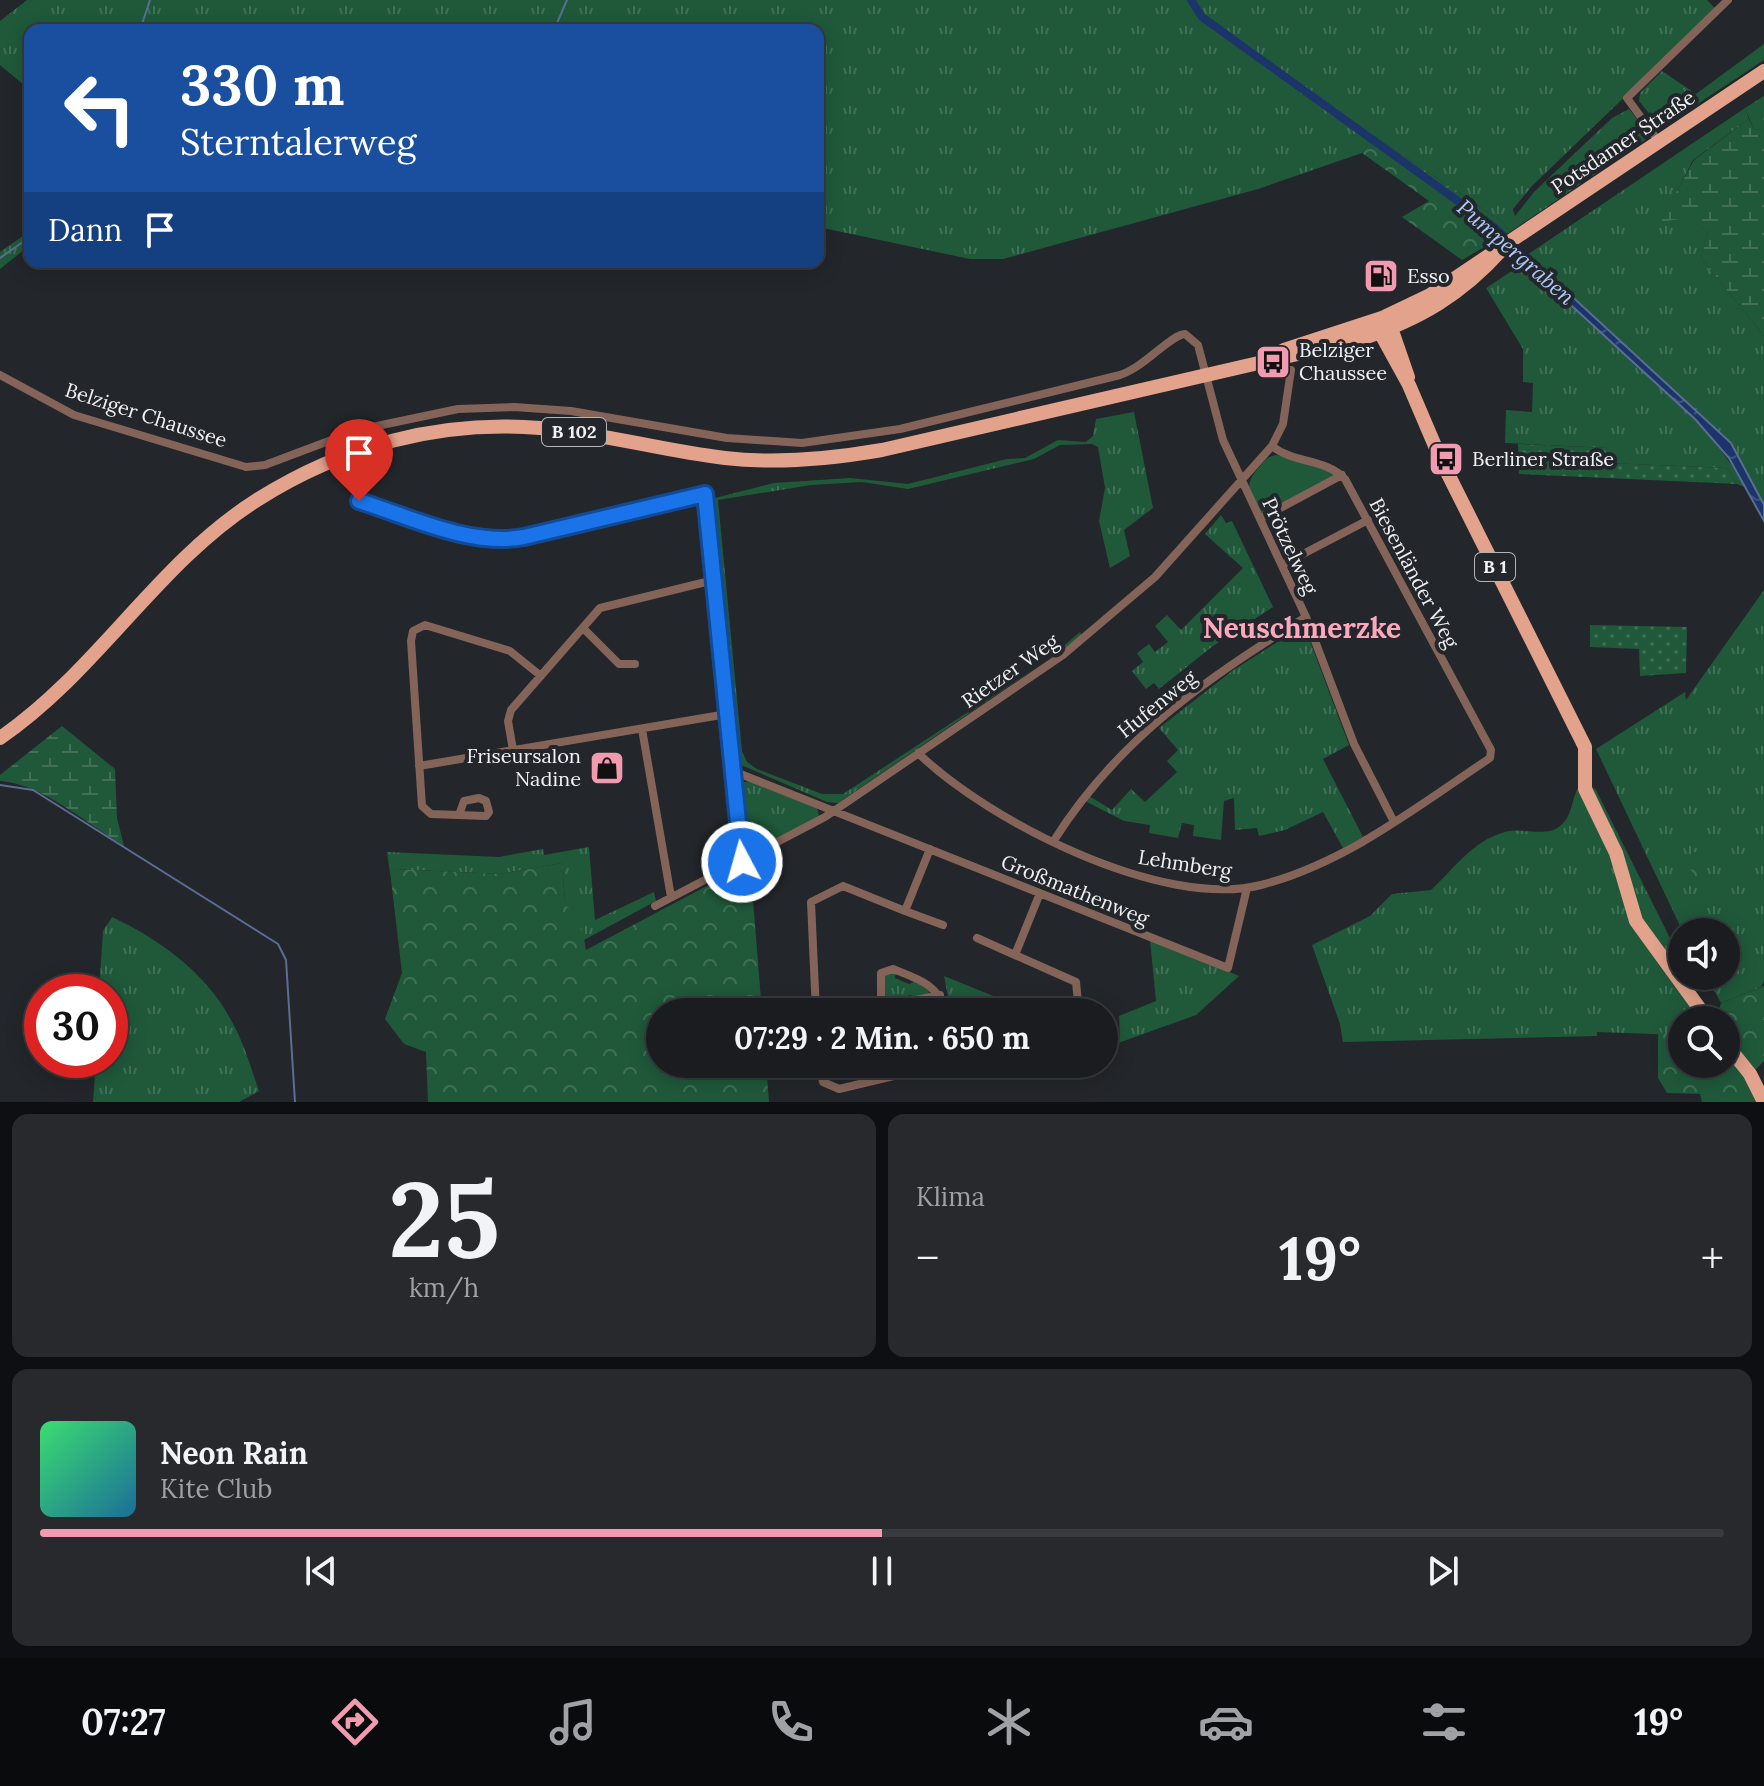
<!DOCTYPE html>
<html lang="de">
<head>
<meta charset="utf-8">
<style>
  :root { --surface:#1a1c20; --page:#27292d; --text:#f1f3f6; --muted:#9fa1a5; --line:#383a3e; --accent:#f29ab0 }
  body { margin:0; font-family:Lora,serif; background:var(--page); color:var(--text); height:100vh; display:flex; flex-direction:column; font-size:30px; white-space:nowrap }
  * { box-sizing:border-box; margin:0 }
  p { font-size:26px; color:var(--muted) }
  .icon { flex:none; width:44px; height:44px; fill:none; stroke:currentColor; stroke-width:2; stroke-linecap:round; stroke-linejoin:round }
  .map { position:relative; height:1102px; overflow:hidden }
  .details { display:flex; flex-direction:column; gap:12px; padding:12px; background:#0e0f12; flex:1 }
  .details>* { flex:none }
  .hud { position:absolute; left:24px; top:24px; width:800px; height:244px; border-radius:16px; box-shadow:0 4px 20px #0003,0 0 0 2px var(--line); background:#1a4fa0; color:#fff; overflow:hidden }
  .fabs { position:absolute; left:1668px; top:918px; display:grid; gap:16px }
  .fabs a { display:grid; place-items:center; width:72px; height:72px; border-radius:50%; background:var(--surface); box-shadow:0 4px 20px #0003,0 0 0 2px var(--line); font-size:40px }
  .speed { position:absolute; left:24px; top:974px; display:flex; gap:16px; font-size:40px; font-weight:700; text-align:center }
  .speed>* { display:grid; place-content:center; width:104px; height:104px; border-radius:50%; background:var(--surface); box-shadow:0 4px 20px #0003,0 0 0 2px var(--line); line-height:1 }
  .speed .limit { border:12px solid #d22; background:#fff; color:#111 }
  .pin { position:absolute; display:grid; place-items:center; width:68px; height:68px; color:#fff; margin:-82px -34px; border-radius:50% 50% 50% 0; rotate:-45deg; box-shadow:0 0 8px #0007 }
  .pin .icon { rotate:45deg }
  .me { position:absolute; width:88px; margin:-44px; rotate:354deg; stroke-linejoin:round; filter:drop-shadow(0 0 6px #0008) }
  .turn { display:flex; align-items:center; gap:28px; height:168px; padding:0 24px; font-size:36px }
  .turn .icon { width:104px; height:104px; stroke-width:2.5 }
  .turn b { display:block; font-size:56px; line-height:68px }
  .then { display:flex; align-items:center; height:76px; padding:0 24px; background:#0003; gap:16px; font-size:30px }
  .big { font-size:60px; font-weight:700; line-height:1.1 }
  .details .card { flex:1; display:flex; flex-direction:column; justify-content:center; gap:12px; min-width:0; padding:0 28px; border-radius:16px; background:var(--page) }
  .details .dial { align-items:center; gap:0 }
  .dial b { font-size:104px; line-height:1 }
  .song { display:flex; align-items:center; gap:24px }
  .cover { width:96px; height:96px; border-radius:12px; background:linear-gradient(135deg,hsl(140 70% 55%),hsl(200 70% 35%)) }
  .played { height:8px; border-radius:4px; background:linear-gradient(90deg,var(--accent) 50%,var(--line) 50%) }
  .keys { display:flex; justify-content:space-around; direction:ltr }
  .heat { display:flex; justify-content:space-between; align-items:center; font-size:44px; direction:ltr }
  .details .tiles { flex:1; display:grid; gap:12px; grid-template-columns:1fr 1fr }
  .card:last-child { grid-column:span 2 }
  .trip { position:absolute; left:646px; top:998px; width:472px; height:80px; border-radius:40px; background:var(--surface); box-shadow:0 4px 20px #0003,0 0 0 2px var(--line); font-weight:700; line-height:80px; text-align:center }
  .tabs { display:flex; height:128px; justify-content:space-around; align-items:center; background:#0a0b0d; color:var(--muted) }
  .tabs .icon { width:56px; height:56px }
  .tabs .on { color:var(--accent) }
  .tabs b { font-size:36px; color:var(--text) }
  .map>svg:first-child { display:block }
  .grass { fill:url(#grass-tufts) }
  .forest { fill:url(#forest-crowns) }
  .wetland { fill:url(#wetland-marsh) }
  .park { fill:#1f593a }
  .garden { fill:url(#garden-dots) }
  .water { fill:url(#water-ripples); stroke:#5b6d93; stroke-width:2 }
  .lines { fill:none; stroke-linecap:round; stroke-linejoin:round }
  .stream { stroke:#5b6d93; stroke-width:2 }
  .canal { stroke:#1b356a; stroke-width:8 }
  .street { stroke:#846459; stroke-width:8 }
  .primary { stroke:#e2a28b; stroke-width:14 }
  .route-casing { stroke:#114b97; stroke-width:20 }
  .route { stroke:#1a73e8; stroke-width:14 }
  .labels { text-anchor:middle; stroke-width:8; stroke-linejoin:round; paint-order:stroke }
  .shield { fill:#23262a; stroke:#b2b4b7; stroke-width:2 }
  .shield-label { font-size:18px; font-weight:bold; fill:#eff1f4 }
  .street-label { font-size:20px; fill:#eff1f4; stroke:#23262a }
  .poi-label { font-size:20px; fill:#eff1f4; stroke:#23262a; text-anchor:start }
  .water-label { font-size:22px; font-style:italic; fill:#adc8fa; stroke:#23262a }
  .district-label { font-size:28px; font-weight:bold; fill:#fba8bc; stroke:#23262a }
</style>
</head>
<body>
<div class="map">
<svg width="1764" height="1102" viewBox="0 0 1764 1102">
  <defs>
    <pattern id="grass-tufts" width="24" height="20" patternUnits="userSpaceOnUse" patternTransform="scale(2)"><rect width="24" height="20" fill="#1f593a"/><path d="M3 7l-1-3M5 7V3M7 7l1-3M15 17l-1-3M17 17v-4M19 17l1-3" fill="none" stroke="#407157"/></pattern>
    <pattern id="forest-crowns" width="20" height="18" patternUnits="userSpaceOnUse" patternTransform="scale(2)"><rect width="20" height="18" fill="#1f593a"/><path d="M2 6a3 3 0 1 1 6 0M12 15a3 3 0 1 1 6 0" fill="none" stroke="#407157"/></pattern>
    <pattern id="wetland-marsh" width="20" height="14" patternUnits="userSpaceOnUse" patternTransform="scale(2)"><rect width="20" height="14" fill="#1f593a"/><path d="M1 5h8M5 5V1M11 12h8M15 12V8" fill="none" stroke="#407157"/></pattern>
    <pattern id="garden-dots" width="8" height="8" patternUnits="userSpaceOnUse" patternTransform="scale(2)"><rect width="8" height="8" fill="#1f593a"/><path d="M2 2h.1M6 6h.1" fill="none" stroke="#407157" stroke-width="1.8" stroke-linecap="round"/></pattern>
    <pattern id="water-ripples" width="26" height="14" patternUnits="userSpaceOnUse" patternTransform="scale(2)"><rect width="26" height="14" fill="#1b356a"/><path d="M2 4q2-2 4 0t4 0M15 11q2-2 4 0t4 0" fill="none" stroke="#3c5380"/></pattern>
  </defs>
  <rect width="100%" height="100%" fill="#23262a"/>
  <path class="grass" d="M27,0H1707L1716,9L1532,186L1513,209L1515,216L1534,192L1612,118L1629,109L1645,129V140L1510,232L1503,222L1374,136L1362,153L1258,189L1003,259H970L818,227V30H30V90L0,65V21Z
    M1764,44V60L1661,128L1639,101L1640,93L1662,71L1696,94Z
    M1745,108L1749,119L1693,160L1662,221L1686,217L1708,231L1701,258L1764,336V505L1731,443L1527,255Z
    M30,231V245L0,269V252Z
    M1517,261L1523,262C1599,330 1694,401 1747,488L1737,484L1727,468L1608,463L1609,448L1505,443L1506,410L1532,412L1533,383L1523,382V349L1486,288L1515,269Z
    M1134,412L1153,508L1124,530L1130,556L1110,568L1099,521L1105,488L1098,447L1092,444L1060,445L1034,459L908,489L862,482L811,485L718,500L742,751L747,762L757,769L822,794H843L1046,661L1080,632L1082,636L838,803L827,802L739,764L711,508L715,498L774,483L850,478L908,484L1007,459L1025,458L1058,440L1086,442L1093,436L1096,419Z
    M1221,515L1226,523L1232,521L1273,607L1213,646L1159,689L1154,683L1146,689L1132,671L1143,662L1137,653L1149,644L1155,652L1168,642L1155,626L1167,615L1181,630L1243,568L1205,534Z
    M1764,590V981L1761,987L1721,1003L1706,976H1726V932H1683L1596,749L1685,692L1686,700Z
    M1304,625L1349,745L1323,759L1363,837L1343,848L1323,812L1285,830L1259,836L1257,828L1235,830L1234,798L1224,801L1221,840L1193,836L1194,825L1182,823L1178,838L1149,833L1150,825L1124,821L1085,801L1089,796L1112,810L1131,789L1145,802L1177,772L1167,761L1178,750L1159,728L1232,671Z
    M751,781L817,808L819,816L758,849L750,848C740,837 735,794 744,782Z
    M1589,784L1596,790L1682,962V976H1689L1710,1020H1682V1035L1597,1032V1036L1343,1042L1340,1024L1312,945L1370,916L1392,894L1431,890C1455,868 1472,841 1505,832C1523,827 1545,838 1560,826C1573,816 1571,799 1579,786Z
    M589,847L595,920L654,892L656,901L584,940L565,903L562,863L500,874L394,869L390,874L387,852L499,857L543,849L544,855Z
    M112,917C159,939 208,974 232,1022C244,1043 251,1068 259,1091L239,1102H93L96,1060H110V992H99L103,931Z
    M1150,940L1239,976L1196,1015L1107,1047L1120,1040L1119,1016L1156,1001Z
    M888,972L896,973L895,978L909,984L915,981L928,986L929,994L913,1000L911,995L897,999L893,1004L885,1002L883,977Z
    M944,976L1008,1002L985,1012H951Z"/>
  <path class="forest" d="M1764,96V129L1754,130L1745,108Z
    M1374,136L1503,222L1510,232L1462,260L1402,217L1429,201L1362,153Z
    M1693,852L1700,854L1704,878L1701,881H1697L1691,872Z
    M562,863L565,903L583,933L586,950L750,863L762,1012H660V1064H766L769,1102H428L426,1052L404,1044L385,1019L402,973L390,871L394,869L500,874Z
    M1764,986V1061L1753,1072L1764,1102H1702L1700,1094L1667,1093L1658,1078V1032L1682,1035V1064H1726V1020H1716L1721,1003Z"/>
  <path class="wetland" d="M1749,119L1754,130L1764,129V336L1701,258L1708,231L1686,218L1660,222L1694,160Z
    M62,726L115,769L117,818L124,846C87,824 43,784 0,781V775Z"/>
  <path class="park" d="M1277,455L1325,468L1335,475L1261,516C1250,492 1241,487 1261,465C1266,459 1268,456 1277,455Z"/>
  <path class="garden" d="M1518,444L1609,448V463L1727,468L1737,484L1519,474Z
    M1590,625L1687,627L1686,673L1640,676L1639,649L1590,647Z"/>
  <path class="water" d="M1527,255L1731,443L1764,505V521L1729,458L1695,419L1524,262L1517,261Z"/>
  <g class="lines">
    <path class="stream" d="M140,30L150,0
      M554,30L567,0
      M0,258L30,237
      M0,785L33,790L278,944L286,960L295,1102"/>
    <path class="canal" d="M1191,0L1202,17L1494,227L1532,263"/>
    <path class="street" d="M1659,142L1627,98L1728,0
      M0,375L74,415L246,467L265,465L358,430L458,409L514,407L571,411L727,438L802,443L900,429L1120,375C1145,367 1170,335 1185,334L1198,345L1223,440L1306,617L1354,744L1394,822
      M359,501L472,536L507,539L705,494L742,862
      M1260,519L1342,475
      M1282,565L1368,520
      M583,628L619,664H635
      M642,729L671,897
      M513,750L508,721L511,710L600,608L714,580
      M918,753C988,821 1162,910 1261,885C1346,863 1418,806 1490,758L1491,750L1345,479C1325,458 1294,464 1272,446
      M419,766L727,714
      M733,771L1228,968L1247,888
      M459,815L464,801L479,798L486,801L489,812L486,816L431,814L422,806L411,641L413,631L425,625L510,651L541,676
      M1053,842C1116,741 1206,678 1306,617
      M930,849L905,911L943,925
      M1040,893L1015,955L1076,982L1079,1012
      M655,906L825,817L1063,655L1155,577L1272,446L1283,424L1291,370
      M977,938L1015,955
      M940,995L887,1006L881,1000V973L893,969C918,979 938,984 946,1012
      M816,1012L811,902L843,886L905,911
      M819,1064L823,1082L839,1089L944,1064"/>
    <path class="primary" d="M1389,322L1408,377
      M1376,325L1409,385L1441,460L1585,747V789L1616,853L1636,921L1708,1020
      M1284,350L1382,318L1430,295L1764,71
      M0,738C98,671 157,563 257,500C342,446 439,420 540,428C602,433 663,451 725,458C778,464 830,459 882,450L1358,340C1420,319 1462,295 1505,246
      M1726,1044L1750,1074L1764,1102"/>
  </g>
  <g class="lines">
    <g class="route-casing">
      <path id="route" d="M359,501C410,517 471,547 524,537L705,494L742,862"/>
    </g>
    <use href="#route" class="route"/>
  </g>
  <defs>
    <g id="fuel-square" transform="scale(1.8)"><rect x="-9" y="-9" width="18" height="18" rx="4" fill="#f29ab0" stroke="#23262a"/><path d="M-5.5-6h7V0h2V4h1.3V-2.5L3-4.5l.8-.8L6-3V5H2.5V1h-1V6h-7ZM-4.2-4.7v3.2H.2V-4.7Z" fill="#111"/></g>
    <g id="bus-square" transform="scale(1.8)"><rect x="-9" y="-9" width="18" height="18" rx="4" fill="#f29ab0" stroke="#23262a"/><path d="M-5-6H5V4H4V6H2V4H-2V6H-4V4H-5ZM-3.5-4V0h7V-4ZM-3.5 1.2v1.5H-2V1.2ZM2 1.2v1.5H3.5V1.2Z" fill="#111"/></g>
    <g id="shop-square" transform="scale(1.8)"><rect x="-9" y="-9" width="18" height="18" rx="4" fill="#f29ab0" stroke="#23262a"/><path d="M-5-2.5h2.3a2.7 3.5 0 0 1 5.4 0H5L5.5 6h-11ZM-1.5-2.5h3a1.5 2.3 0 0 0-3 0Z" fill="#111"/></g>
  </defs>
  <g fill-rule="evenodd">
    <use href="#fuel-square" x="1381" y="276"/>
    <use href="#bus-square" x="1273" y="362"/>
    <use href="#bus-square" x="1446" y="459"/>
    <use href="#shop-square" x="607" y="768"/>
  </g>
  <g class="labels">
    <g class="shield">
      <rect x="542" y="418" width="64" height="28" rx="6"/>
      <rect x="1475" y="553" width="40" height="28" rx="6"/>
    </g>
    <g class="shield-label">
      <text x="574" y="438">B 102</text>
      <text x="1495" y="573">B 1</text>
    </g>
    <g class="street-label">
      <text transform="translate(1623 142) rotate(-34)" y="7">Potsdamer Straße</text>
      <text transform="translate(146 415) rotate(18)" y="7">Belziger Chaussee</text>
      <text transform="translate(1290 546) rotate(65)" y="7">Prötzelweg</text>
      <text transform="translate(1414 573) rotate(62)" y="7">Biesenländer Weg</text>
      <text transform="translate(1010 671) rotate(-35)" y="7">Rietzer Weg</text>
      <text transform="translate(1157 704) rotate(-39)" y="7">Hufenweg</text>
      <text transform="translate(1185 864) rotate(9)" y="7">Lehmberg</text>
      <text transform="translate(1075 890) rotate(22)" y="7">Großmathenweg</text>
    </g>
    <g class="poi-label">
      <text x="1407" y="283">Esso</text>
      <text x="1299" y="357">Belziger<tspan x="1299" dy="23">Chaussee</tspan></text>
      <text x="1472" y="466">Berliner Straße</text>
      <text x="581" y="763" text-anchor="end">Friseursalon<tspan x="581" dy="23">Nadine</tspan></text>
    </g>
    <g class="water-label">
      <text transform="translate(1516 252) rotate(41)" y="8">Pumpergraben</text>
    </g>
    <g class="district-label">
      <text x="1302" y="638">Neuschmerzke</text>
    </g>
  </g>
</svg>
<div class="fabs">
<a><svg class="icon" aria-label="sound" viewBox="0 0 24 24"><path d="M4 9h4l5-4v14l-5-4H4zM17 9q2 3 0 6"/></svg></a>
<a><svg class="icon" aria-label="search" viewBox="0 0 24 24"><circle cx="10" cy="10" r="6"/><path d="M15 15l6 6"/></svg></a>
</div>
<div class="speed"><div class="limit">30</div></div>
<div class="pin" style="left:359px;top:501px;background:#d93025"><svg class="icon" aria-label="arrive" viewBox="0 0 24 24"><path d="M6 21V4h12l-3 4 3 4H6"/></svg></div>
<svg class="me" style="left:742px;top:862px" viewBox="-20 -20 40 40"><circle r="17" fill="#1a73e8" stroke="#fff" stroke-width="3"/><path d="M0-11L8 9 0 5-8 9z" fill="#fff"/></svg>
<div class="trip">07:29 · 2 Min. · 650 m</div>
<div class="hud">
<div class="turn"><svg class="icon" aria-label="left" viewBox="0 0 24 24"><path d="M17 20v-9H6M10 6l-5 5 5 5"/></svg><div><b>330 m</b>Sterntalerweg</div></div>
<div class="then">Dann<svg class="icon" aria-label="arrive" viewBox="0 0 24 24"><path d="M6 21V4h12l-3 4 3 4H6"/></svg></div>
</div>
</div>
<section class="details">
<div class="tiles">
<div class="card dial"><b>25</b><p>km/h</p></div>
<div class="card"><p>Klima</p>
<div class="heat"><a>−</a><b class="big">19°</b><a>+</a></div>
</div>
<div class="card">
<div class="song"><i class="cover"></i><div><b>Neon Rain</b><p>Kite Club</p></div></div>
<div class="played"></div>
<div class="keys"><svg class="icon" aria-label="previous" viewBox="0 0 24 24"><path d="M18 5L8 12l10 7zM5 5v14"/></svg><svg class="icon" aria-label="pause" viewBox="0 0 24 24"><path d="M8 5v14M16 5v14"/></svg><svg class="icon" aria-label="next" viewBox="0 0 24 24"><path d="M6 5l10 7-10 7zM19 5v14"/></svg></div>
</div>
</div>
</section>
<nav class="tabs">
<b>07:27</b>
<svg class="icon on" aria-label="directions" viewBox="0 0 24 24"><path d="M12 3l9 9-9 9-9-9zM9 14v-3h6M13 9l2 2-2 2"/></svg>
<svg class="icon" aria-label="music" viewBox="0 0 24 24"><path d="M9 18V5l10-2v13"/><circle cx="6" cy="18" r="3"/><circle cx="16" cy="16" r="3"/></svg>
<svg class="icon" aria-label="phone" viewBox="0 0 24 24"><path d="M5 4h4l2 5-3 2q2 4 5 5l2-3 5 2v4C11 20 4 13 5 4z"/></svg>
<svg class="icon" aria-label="climate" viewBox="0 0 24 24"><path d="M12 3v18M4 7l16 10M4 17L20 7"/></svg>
<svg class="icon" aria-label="car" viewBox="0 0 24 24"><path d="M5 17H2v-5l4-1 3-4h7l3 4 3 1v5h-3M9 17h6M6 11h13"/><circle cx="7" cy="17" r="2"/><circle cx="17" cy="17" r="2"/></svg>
<svg class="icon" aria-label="filters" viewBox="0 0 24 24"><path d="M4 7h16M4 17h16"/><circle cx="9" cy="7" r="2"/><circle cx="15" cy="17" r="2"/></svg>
<b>19°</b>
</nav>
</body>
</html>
